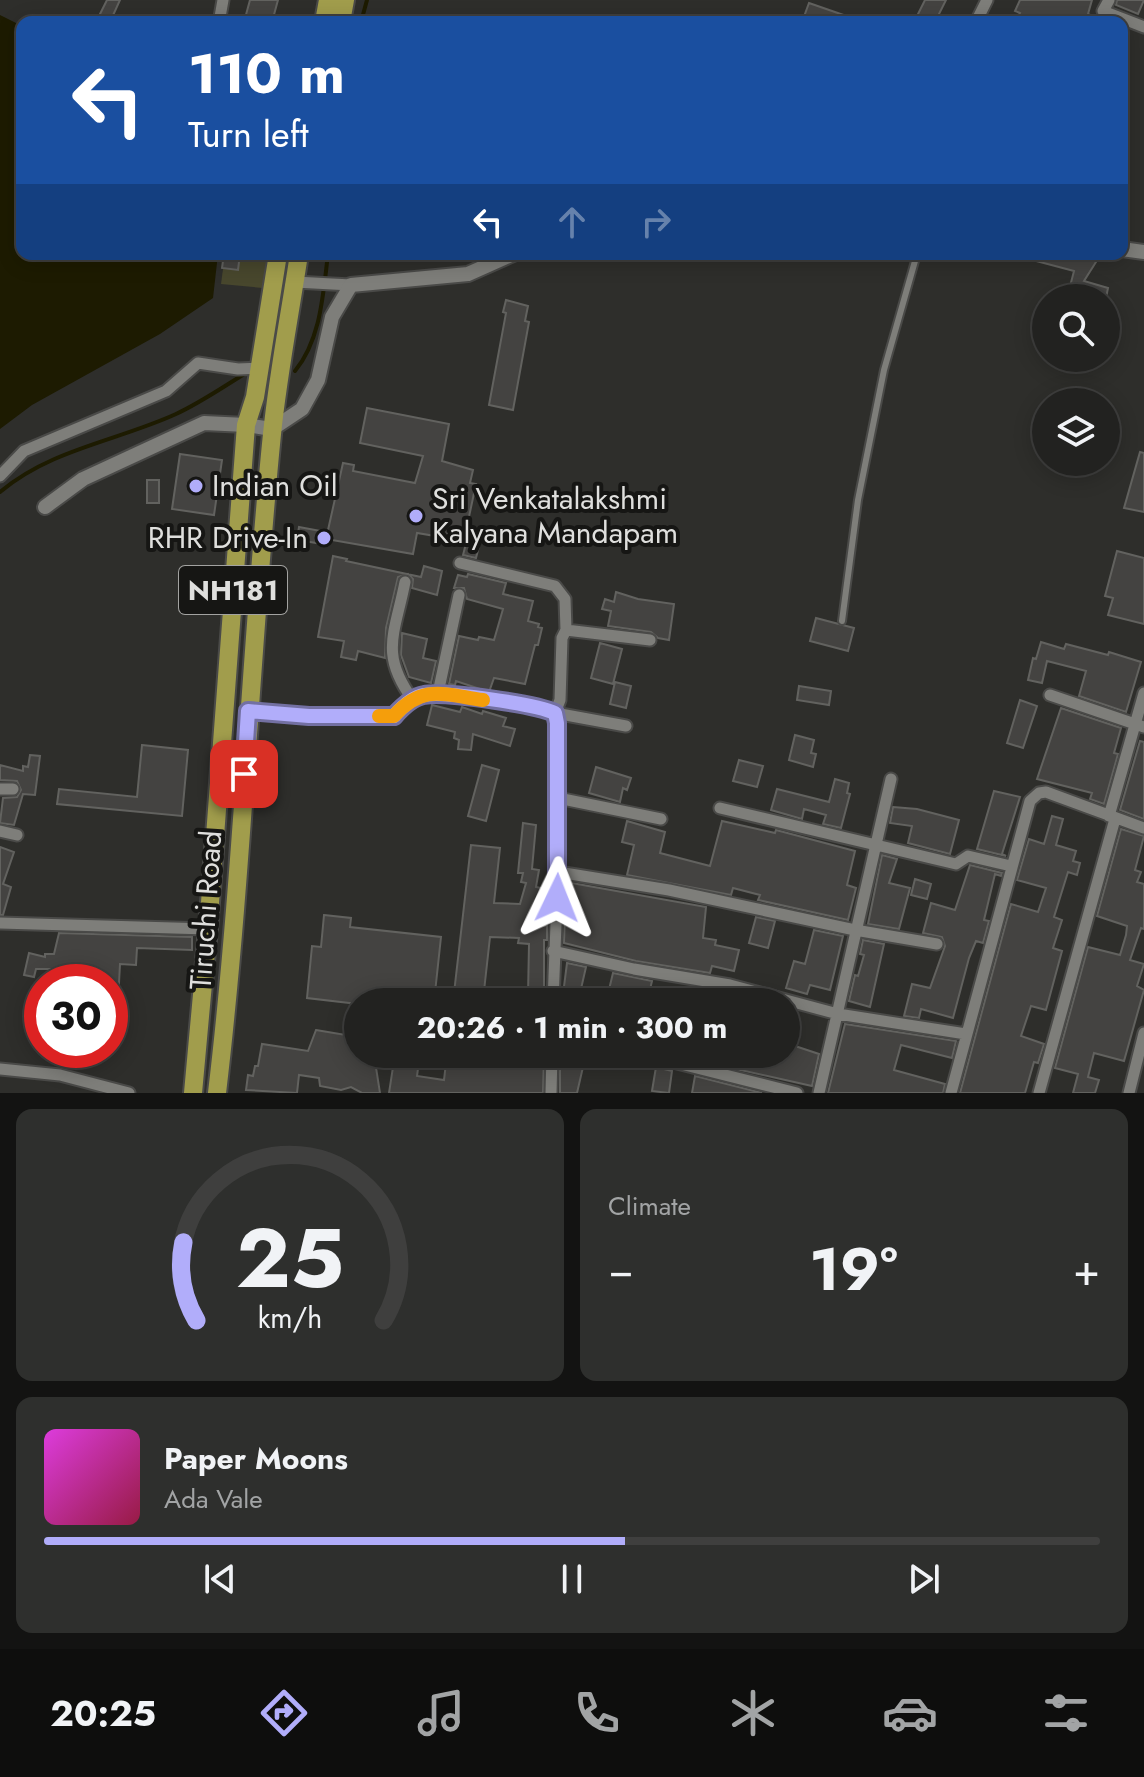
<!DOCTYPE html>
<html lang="en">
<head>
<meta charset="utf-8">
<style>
  :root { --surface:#222220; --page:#2e2f2d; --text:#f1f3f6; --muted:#a2a4a5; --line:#3f3f3e; --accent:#b1adfa }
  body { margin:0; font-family:Jost,sans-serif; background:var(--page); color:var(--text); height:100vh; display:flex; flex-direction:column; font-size:30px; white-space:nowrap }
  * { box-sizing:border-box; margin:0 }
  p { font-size:26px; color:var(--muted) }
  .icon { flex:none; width:44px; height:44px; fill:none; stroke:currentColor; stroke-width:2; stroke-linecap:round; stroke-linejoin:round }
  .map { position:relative; height:1093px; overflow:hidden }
  .sheet { display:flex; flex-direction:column; gap:16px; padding:16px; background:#131312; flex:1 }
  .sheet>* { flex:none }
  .banner { position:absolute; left:16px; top:16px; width:1112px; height:244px; border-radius:16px; box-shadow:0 4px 20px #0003,0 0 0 2px var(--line); background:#1a4fa0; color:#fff; overflow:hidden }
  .tools { position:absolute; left:1032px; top:284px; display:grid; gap:16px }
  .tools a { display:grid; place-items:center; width:88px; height:88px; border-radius:50%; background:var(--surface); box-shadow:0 4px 20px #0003,0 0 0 2px var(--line); font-size:40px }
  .speed { position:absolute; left:24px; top:964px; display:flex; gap:16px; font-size:40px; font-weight:700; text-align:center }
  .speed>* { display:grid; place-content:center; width:104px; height:104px; border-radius:50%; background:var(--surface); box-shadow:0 4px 20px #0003,0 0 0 2px var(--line); line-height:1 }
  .speed .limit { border:12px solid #d22; background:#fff; color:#111 }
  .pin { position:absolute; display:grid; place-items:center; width:68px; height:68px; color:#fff; margin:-34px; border-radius:16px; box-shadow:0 4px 12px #0006 }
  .me { position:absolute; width:88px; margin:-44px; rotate:2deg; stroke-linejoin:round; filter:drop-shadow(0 0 6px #0008) }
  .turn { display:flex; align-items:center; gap:28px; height:168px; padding:0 40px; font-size:36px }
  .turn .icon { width:104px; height:104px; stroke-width:2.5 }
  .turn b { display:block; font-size:56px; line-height:68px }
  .lanes { display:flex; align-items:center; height:76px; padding:0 40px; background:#0003; justify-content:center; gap:40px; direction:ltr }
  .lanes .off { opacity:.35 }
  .big { font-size:60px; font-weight:700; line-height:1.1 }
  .sheet .card { flex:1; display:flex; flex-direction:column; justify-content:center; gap:12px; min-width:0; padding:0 28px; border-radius:16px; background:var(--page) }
  .sheet .dial { align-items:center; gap:0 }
  .dial svg { height:208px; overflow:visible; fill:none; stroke:var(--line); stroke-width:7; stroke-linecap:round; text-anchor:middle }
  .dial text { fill:var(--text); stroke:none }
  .song { display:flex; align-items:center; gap:24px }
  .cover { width:96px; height:96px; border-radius:12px; background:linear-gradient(135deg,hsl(300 70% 55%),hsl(340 70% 35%)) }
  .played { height:8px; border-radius:4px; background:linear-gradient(90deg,var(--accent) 55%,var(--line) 55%) }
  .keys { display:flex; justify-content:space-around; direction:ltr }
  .heat { display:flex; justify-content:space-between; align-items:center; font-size:44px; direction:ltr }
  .sheet .tiles { flex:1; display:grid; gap:16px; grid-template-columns:1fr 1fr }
  .card:last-child { grid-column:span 2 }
  .trip { position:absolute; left:344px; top:988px; width:456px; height:80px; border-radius:40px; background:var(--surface); box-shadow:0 4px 20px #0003,0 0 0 2px var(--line); font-weight:700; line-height:80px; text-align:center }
  .dock { display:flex; height:128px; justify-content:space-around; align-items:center; background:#0e0e0d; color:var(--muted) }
  .dock .icon { width:56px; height:56px }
  .dock .on { color:var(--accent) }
  .dock b { font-size:36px; color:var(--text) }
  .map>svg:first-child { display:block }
  .green { fill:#48472d }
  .water { fill:#1d1b01 }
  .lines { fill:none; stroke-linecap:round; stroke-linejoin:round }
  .stream { stroke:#1d1b01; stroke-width:4 }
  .building { fill:#444341; stroke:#62625f; stroke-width:2; fill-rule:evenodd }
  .service-casing { stroke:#4a4a48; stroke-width:10 }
  .minor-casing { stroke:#4a4a48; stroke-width:15 }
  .tertiary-casing { stroke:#4a4a48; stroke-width:18 }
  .trunk-casing { stroke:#4a4a48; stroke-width:22 }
  .service { stroke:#7e7e7a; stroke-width:6 }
  .minor { stroke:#7e7e7a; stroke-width:11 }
  .tertiary { stroke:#7e7e7a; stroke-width:14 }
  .trunk { stroke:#a19d4c; stroke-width:18 }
  .route-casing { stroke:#7370a2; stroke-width:20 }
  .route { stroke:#b1adfa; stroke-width:14 }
  .slow { stroke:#f59e0b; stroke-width:14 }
  .poi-dot { fill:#b1adfa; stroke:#161614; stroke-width:3 }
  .labels { text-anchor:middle; stroke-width:8; stroke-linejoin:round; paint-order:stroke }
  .shield { fill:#161614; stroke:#a3a3a1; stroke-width:2 }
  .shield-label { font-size:28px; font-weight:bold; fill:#dfdfdd }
  .poi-label { font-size:30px; fill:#dfdfdd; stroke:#161614; text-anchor:start }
  .street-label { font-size:30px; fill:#dfdfdd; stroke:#161614 }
</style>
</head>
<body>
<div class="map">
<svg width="1144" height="1093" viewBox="0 0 1144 1093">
  <rect width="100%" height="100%" fill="#2e2e2b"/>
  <path class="green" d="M225,254H268L263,288L221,284Z"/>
  <path class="water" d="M0,15L22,26V254H218L213,298L160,334L32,405L0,429Z"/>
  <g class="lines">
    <path class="stream" d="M361,22L367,0
      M295,371C321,339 323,294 328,254
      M0,492C51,449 117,441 176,414C200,403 223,387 246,373"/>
  </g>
  <path class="building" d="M107,0H120L110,22L98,18Z
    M250,0H278L272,22H244Z
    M925,0H946L935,22H914Z
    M1020,0H1092L1088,14L1105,22H1015L1020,13L1015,11Z
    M1117,0H1144L1138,14L1116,5Z
    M809,3L858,20V22H802Z
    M224,254H240L238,270L222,268Z
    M1021,254H1060L1085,260L1088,256L1096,262L1084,281L1108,288L1106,298H1067L1074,271L1021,257Z
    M506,300L528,306L525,321L529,322L513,410L489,405L506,313L503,312Z
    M367,408L449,424L442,461L473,470L470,483L476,484L467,526L487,532L486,539L481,538L476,558L463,555L468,536L448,532L447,538L417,533L413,554L326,539L343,463L354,465L353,471L415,483L423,456L360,443Z
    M1140,452L1144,453V512L1124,508Z
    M180,454L222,460L214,515L172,509Z
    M147,480H159V503H147Z
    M299,527L326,532L323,544L297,540Z
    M1117,551L1144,558V624L1108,615L1113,598L1105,596Z
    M333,556L347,559L346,561L421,577L424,566L442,571L437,595L412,588L413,579L408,574L398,577L386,628L385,658L358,651L356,660L341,657L344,641L318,637Z
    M468,574L506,583L503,594L533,601L528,621L539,624L538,627L542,628L538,645H535L525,684L494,678L489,692L456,681L455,685L449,684L459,636L478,640L479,637L494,640L503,609L467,599L464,588H454L458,575L467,577Z
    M616,592L638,599L674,604L669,640L658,638L651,632L608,626L611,611L602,609L605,599L614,602Z
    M816,618L854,628L848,651L810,641Z
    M402,633L427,639L423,658L436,661L431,683L409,677L401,655Z
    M1041,642L1064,649L1066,644L1108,655L1109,652L1141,662L1126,712L1079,696L1086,671L1047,661L1042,683L1028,680L1033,658L1036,659Z
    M600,643L622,649L613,684L591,678Z
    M615,682L631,686L626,708L610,704Z
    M799,686L831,691L829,705L797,700Z
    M1020,700L1037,706L1023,748L1007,743Z
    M432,705L460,712L462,707L482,714L483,711L506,718L503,726L515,729L510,746L473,734L471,750L458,749L459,740L454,738L455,732L427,725Z
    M1061,708L1121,728L1114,753L1118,754L1104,804L1090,799L1092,793L1037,779Z
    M795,735L814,740L811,753L816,754L813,767L789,760Z
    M1140,741L1144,742V819L1120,810Z
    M142,745L188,750L182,816L57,804L59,789L137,797Z
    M30,755L40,756L35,795L23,794L14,825L0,823L3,798L17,797L21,790L17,781L0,780V765L23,771V766L28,767Z
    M739,760L763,766L757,787L733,781Z
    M482,765L499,770L486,821L468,816Z
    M596,767L631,778L627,790L623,788L620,802L589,793Z
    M835,779L849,783L847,793L850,794L841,828L823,824L826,815L804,809L802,819L771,810L777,789L829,802Z
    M994,791L1020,797L1002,854L1006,856L977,849Z
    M893,807L917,809L959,820L950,854L908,843L912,826L890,823Z
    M1052,816L1063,819L1056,845L1076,851L1073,861L1080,863L1077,875L1068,872L1054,917L1062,920L1053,948L1062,951L1046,1010L1031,1006L1021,1036L1044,1044L1038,1063L1034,1062L1025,1093H960L1011,904L1038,912L1046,888L1017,880L1029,839L1044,844Z
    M627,821L665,832L660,853L710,866L722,821L775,833L776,830L855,851L847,885L856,888L848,920L758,900L760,895L733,888L731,895L627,875L634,845L622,842Z
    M523,823L536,825L532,869L539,870L536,887L546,889L537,925L547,926V940H544V1002H453L471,845L500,848L494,903L520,904L526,883L521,882L523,873H518ZM490,937L519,938L518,943L529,944L528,995L484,991Z
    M1121,829L1144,836L1135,870L1141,872L1137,882L1144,884V929L1141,928L1130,960L1144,964L1137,986L1144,990L1124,1061L1094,1053L1088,1077L1099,1080L1095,1093H1073L1078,1074L1055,1068L1088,947L1120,955L1126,935L1127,926L1097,916Z
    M0,847L14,852L3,884L11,887L3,915H0Z
    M882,855L897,859L889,883L910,888L899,929L868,924Z
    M970,865L1002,873L1001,876L995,874L984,920L989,921L983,943L976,941L969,958L953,1018L921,1009L919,1018L904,1016L912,984L930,988L945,946L942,937L923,933L931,903L955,910Z
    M915,879L931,884L927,899L911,895Z
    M566,882L706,907L703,938L716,940L715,945L739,950L734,971L712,966L710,973L636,961L564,943Z
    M324,915L351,918L350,927L441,937L434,1002L358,1004L307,998L312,946L321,947Z
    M756,917L775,921L768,948L749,943Z
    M814,930L843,936L830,990L810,985L807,994L786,988L794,961L805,964Z
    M59,933L192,937V950L137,948L136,965L120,964L118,1002H110V982H62V969H36L34,977L24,975L29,953L45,957V954H54Z
    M863,940L884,944L870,1007L849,1001L855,975L858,976L864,955L860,954Z
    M567,963L586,967L578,1002H562Z
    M613,973L652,981L647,1002H606Z
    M701,989L742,998V1002H697Z
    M845,1024L956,1041L952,1058L901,1045L894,1070L945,1084L943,1093H828Z
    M316,1030L358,1037V1058L375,1061L380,1093H362L351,1087L341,1090L320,1086L319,1078L299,1075L297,1093L246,1090L248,1075L253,1076L255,1066H258L262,1044L308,1051Z
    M786,1043L819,1054L812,1086L718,1065L721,1054H786Z
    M395,1054H420L417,1076L444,1080L447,1054H544L543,1093H389Z
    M560,1054H586L577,1093H560Z
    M656,1067L672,1071L669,1093L652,1091Z
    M695,1076L762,1093H692Z"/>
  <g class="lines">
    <g class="service-casing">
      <path id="service" d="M842,621L858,500L884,370L917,254"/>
    </g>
    <g class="minor-casing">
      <path id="minor" d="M1109,0L1103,11L1144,27
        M220,17L223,0
        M976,22L987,0
        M295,282L351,285
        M0,476L24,451L166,391L198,363L238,369L259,368
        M460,563L555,586L565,599L566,630
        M405,582C395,633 379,654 413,700
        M438,693L459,595
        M1050,695L1144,727
        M248,711L309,716H394L402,707L420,695L447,692L478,699L544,708L555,713L557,723L558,872L553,1002
        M626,726L555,713L560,700L562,638L566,630L650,640
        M0,789H13
        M558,798L661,819
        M720,808L956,864L968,856L1011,866
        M1109,816L1144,693
        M0,831L17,835
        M558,872L669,890L855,930L937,944
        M0,923L208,929
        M553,951L634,969L730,985L838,1014L966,1034
        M641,1054L797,1093
        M0,1069L60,1075L129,1093
        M551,1093L552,1054
        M819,1093L891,779
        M951,1093L1030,801L1039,793L1046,792L1144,828
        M1039,1093L1115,819
        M1129,1093L1144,1033"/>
    </g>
    <g class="tertiary-casing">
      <path id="tertiary" d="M1122,249L1144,252
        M45,507L83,479L204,423L246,425L272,429L302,409L318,380L332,317L351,285L468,274L513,254"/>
    </g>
    <g class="trunk-casing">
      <path id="trunk" d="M324,22L328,0
        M341,22L345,0
        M193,1093L208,929L246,425L255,397L278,254
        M217,1093C243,874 250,653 272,434C278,374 290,314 299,254"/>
    </g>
    <use href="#service" class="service"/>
    <use href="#minor" class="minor"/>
    <use href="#tertiary" class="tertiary"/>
    <use href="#trunk" class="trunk"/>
  </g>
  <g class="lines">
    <g class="route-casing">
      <path id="route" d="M244,774L248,711L309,716H394C402,707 412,697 424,695C444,691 536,704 555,713L557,723V898"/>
    </g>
    <use href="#route" class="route"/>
    <path class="slow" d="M379,716H394C423,683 446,695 483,700"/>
  </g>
  <g class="poi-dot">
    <circle cx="196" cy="486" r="8"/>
    <circle cx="416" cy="516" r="8"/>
    <circle cx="324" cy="538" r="8"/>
  </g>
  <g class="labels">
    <rect class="shield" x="179" y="566" width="108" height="48" rx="6"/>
    <g class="shield-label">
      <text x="233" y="600">NH181</text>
    </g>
    <g class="poi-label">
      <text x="212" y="496">Indian Oil</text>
      <text x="432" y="509">Sri Venkatalakshmi<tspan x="432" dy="34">Kalyana Mandapam</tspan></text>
      <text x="308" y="548" text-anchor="end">RHR Drive-In</text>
    </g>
    <g class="street-label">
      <text transform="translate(206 910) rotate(-86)" y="10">Tiruchi Road</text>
    </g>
  </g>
</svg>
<div class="tools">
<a><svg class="icon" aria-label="search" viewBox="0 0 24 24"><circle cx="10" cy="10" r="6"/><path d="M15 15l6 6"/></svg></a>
<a><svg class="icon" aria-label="layers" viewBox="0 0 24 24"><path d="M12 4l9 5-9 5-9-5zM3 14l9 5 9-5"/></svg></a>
</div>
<div class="speed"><div class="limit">30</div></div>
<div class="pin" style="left:244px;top:774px;background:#d93025"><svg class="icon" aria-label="arrive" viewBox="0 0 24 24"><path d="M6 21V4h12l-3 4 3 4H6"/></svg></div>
<svg class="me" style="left:557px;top:898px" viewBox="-20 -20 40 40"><path d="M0-17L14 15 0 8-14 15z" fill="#b1adfa" stroke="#fff" stroke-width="4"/></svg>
<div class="trip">20:26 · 1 min · 300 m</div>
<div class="banner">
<div class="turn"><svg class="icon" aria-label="left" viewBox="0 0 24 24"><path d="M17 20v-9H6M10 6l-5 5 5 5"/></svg><div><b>110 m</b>Turn left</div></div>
<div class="lanes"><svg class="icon" aria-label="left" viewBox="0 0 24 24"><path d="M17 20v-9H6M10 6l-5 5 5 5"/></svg><svg class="icon off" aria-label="ahead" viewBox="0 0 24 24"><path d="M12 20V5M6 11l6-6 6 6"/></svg><svg class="icon off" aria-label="right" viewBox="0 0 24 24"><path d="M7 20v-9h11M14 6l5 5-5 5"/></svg></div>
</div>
</div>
<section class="sheet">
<div class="tiles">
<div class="card dial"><svg viewBox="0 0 100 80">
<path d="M14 69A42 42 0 1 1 86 69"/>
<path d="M14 69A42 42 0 0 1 9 39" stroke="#b1adfa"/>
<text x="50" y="56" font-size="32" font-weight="700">25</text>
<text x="50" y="72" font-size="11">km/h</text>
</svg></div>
<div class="card"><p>Climate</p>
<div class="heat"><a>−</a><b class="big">19°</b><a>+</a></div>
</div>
<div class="card">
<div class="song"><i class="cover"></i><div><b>Paper Moons</b><p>Ada Vale</p></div></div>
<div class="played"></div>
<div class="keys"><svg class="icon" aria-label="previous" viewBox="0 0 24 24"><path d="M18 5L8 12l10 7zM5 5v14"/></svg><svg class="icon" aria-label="pause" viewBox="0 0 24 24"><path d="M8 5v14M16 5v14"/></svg><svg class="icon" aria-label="next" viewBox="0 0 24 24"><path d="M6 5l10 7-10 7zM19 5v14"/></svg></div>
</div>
</div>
</section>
<nav class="dock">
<b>20:25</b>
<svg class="icon on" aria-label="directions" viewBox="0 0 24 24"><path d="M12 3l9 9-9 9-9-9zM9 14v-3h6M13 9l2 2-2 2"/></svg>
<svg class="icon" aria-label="music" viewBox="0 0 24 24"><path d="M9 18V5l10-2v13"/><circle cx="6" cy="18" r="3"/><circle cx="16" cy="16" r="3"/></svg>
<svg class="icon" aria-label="phone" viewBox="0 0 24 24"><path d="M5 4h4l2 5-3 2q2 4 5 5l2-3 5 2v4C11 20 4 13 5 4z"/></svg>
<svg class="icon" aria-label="climate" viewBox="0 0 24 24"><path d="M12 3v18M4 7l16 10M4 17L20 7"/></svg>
<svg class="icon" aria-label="car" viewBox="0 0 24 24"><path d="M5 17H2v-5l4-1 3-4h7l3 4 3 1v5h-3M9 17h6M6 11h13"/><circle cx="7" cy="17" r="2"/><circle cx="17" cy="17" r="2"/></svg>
<svg class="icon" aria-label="filters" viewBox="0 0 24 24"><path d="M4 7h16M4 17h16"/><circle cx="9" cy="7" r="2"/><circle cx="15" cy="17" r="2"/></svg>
</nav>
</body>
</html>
